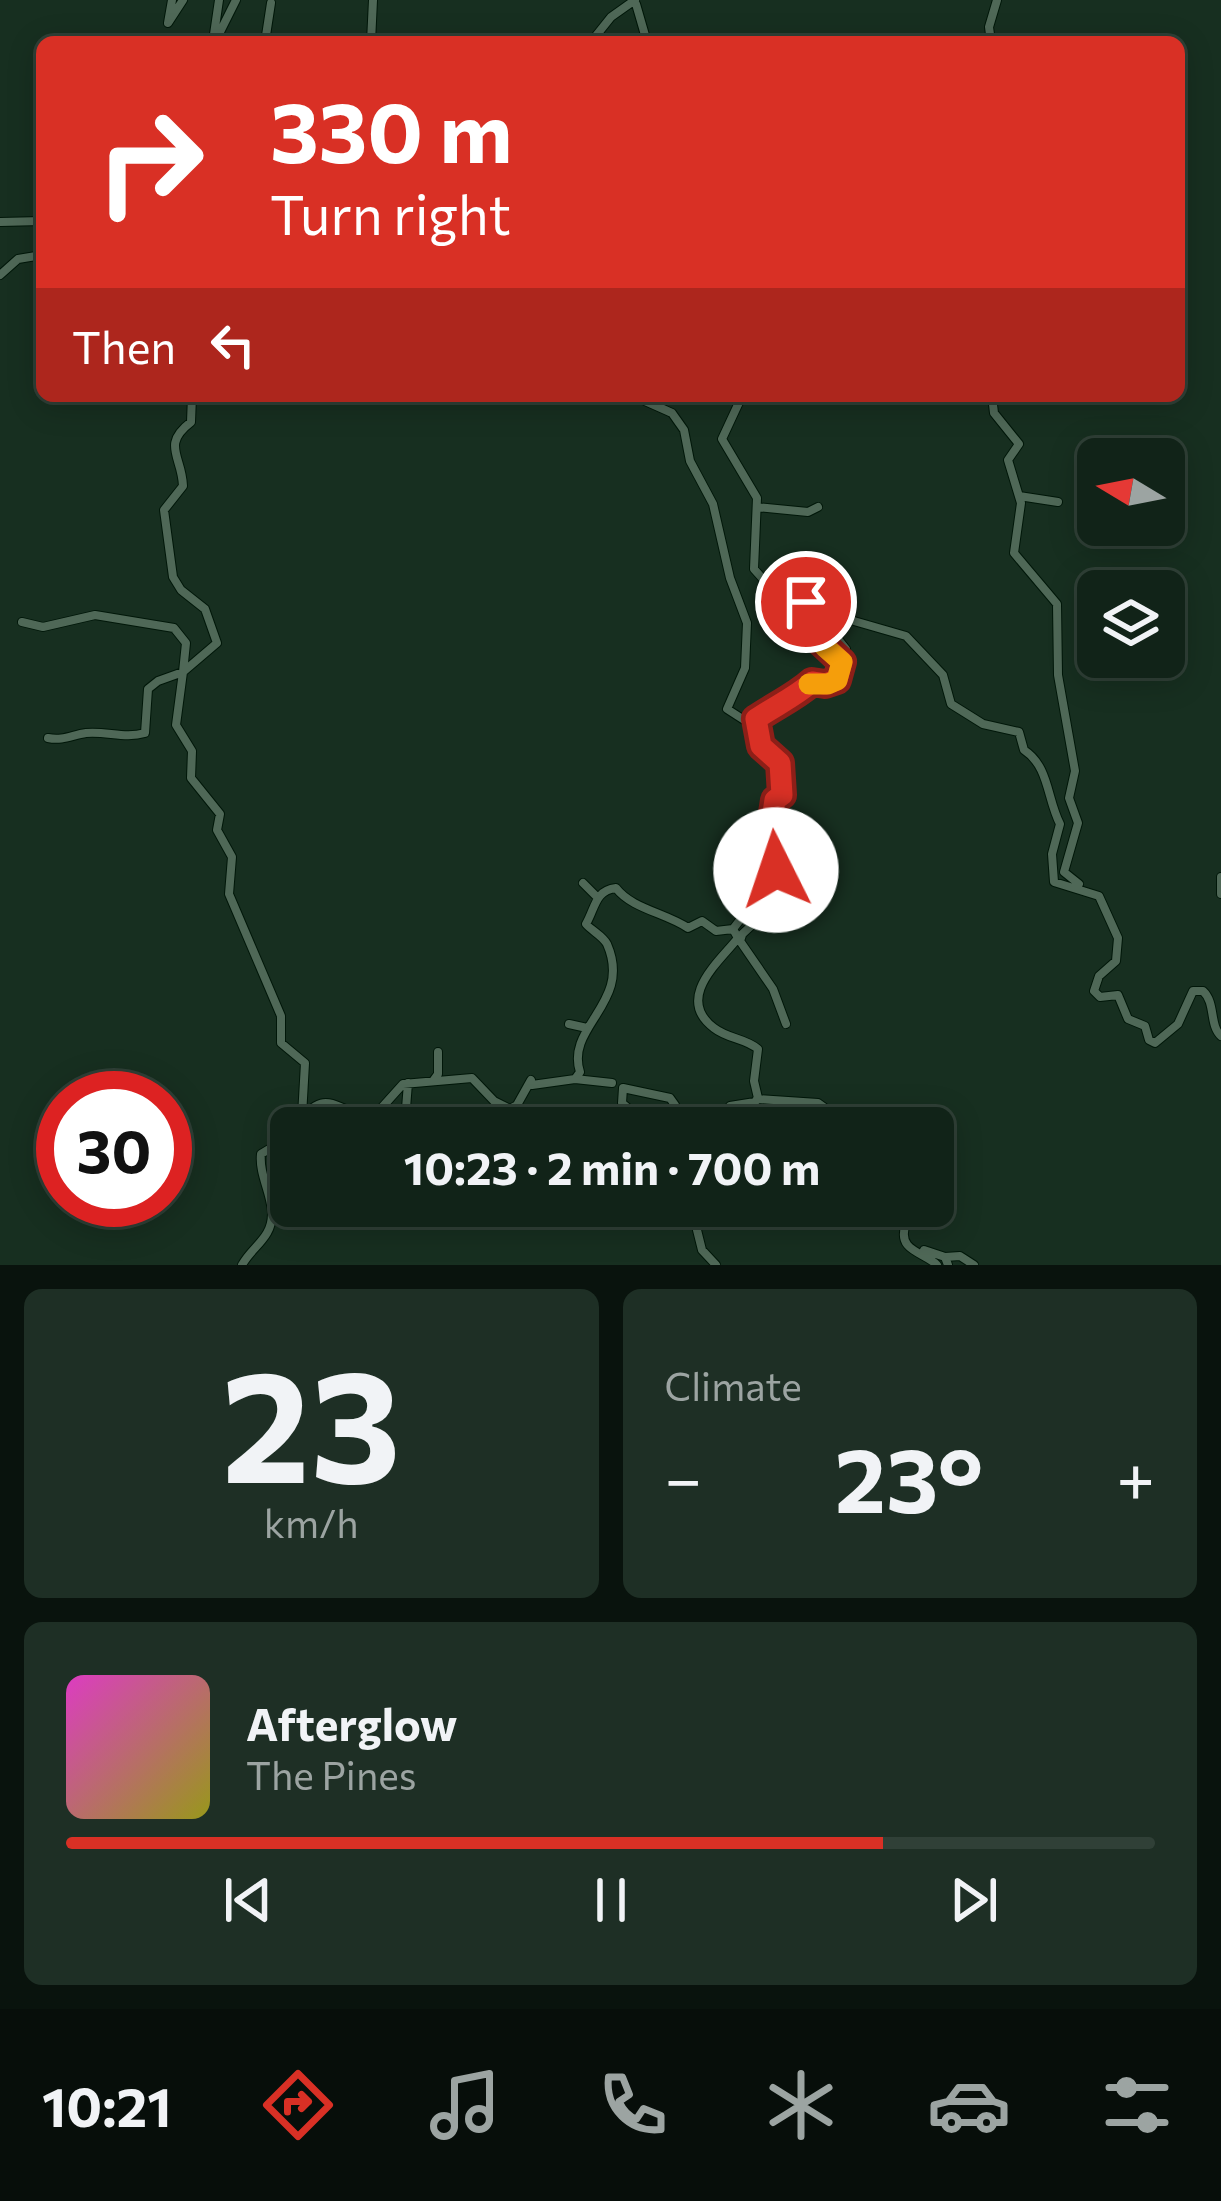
<!DOCTYPE html>
<html lang="en">
<head>
<meta charset="utf-8">
<style>
  :root { --surface:#112318; --page:#1e2f25; --text:#f1f3f6; --muted:#9ca4a2; --line:#304037; --accent:#d93025 }
  body { margin:0; font-family:Commissioner,sans-serif; background:var(--page); color:var(--text); height:100vh; display:flex; flex-direction:column; font-size:45px; white-space:nowrap }
  * { box-sizing:border-box; margin:0 }
  p { font-size:39px; color:var(--muted) }
  .icon { flex:none; width:66px; height:66px; fill:none; stroke:currentColor; stroke-width:2; stroke-linecap:round; stroke-linejoin:round }
  .map { position:relative; height:1265px; overflow:hidden }
  .drawer { display:flex; flex-direction:column; gap:24px; padding:24px; background:#09130d; flex:1 }
  .drawer>* { flex:none }
  .hud { position:absolute; left:36px; top:36px; width:1149px; height:366px; border-radius:18px; box-shadow:0 6px 30px #0003,0 0 0 3px var(--line); background:#d93025; color:#fff; overflow:hidden }
  .needle { width:78px; rotate:280deg }
  .buttons { position:absolute; left:1077px; top:438px; display:grid; gap:24px }
  .buttons a { display:grid; place-items:center; width:108px; height:108px; border-radius:18px; background:var(--surface); box-shadow:0 6px 30px #0003,0 0 0 3px var(--line); font-size:60px }
  .speed { position:absolute; left:36px; top:1071px; display:flex; gap:24px; font-size:60px; font-weight:700; text-align:center }
  .speed>* { display:grid; place-content:center; width:156px; height:156px; border-radius:50%; background:var(--surface); box-shadow:0 6px 30px #0003,0 0 0 3px var(--line); line-height:1 }
  .speed .limit { border:18px solid #d22; background:#fff; color:#111 }
  .pin { position:absolute; display:grid; place-items:center; width:102px; height:102px; color:#fff; margin:-51px; border:6px solid #fff; border-radius:50%; box-shadow:0 3px 12px #0007 }
  .me { position:absolute; width:132px; margin:-66px; rotate:356deg; stroke-linejoin:round; filter:drop-shadow(0 0 9px #0008) }
  .turn { display:flex; align-items:center; gap:42px; height:252px; padding:0 36px; font-size:54px }
  .turn .icon { width:156px; height:156px; stroke-width:2.5 }
  .turn b { display:block; font-size:84px; line-height:102px }
  .then { display:flex; align-items:center; height:114px; padding:0 36px; background:#0003; gap:24px; font-size:45px }
  .big { font-size:90px; font-weight:700; line-height:1.1 }
  .drawer .widget { flex:1; display:flex; flex-direction:column; justify-content:center; gap:18px; min-width:0; padding:0 42px; border-radius:18px; background:var(--page) }
  .drawer .dial { align-items:center; gap:0 }
  .dial b { font-size:156px; line-height:1 }
  .song { display:flex; align-items:center; gap:36px }
  .cover { width:144px; height:144px; border-radius:18px; background:linear-gradient(135deg,hsl(310 70% 55%),hsl(60 70% 35%)) }
  .played { height:12px; border-radius:6px; background:linear-gradient(90deg,var(--accent) 75%,var(--line) 75%) }
  .keys { display:flex; justify-content:space-around; direction:ltr }
  .heat { display:flex; justify-content:space-between; align-items:center; font-size:66px; direction:ltr }
  .drawer .tiles { flex:1; display:grid; gap:24px; grid-template-columns:1fr 1fr }
  .widget:last-child { grid-column:span 2 }
  .trip { position:absolute; left:270px; top:1107px; width:684px; height:120px; border-radius:18px; background:var(--surface); box-shadow:0 6px 30px #0003,0 0 0 3px var(--line); font-weight:700; line-height:120px; text-align:center }
  .dock { display:flex; height:192px; justify-content:space-around; align-items:center; background:#070e0a; color:var(--muted) }
  .dock .icon { width:84px; height:84px }
  .dock .current { color:var(--accent) }
  .dock b { font-size:54px; color:var(--text) }
  .map>svg:first-child { display:block }
  .lines { fill:none; stroke-linecap:round; stroke-linejoin:round }
  .minor-casing { stroke:#011709; stroke-width:10 }
  .minor { stroke:#4f6857; stroke-width:8 }
  .route-casing { stroke:#8d1f18; stroke-width:30 }
  .route { stroke:#d93025; stroke-width:21 }
  .slow { stroke:#f59e0b; stroke-width:21 }
</style>
</head>
<body>
<div class="map">
<svg width="1221" height="1265" viewBox="0 0 1221 1265">
  <rect width="100%" height="100%" fill="#172f20"/>
  <g class="lines">
    <g class="minor-casing">
      <path id="minor" d="M172,0L168,23L183,0
        M636,4L647,42
        M213,41L219,0
        M215,42L236,0
        M265,42L271,3
        M371,42L373,0
        M591,42L611,17L635,0
        M991,42L989,27L997,0
        M0,222L42,221
        M0,275L18,259L42,255
        M192,396L191,422C161,445 182,456 183,486L164,510L173,577L181,590L205,609L217,643L183,672L176,725L192,751L191,778L220,814L217,830L232,857L229,894L281,1016V1043L305,1063L302,1116
        M250,396H260
        M742,396L722,439L757,498L754,569L763,579L801,597L812,635L842,661L837,679L825,684L812,682C795,696 775,706 756,719L755,727
        M992,396L994,413L1019,444L1008,460L1021,503L1014,553L1057,604L1058,675L1075,771L1069,798L1078,823L1064,872L1079,884
        M1019,496L1058,502
        M757,507L808,512L818,507
        M22,622L43,627L95,615L174,628L186,643L183,672L158,681L148,689L145,733C125,739 107,731 86,733C72,735 63,741 48,738
        M831,650L846,649L830,629L847,619L906,636L943,675L951,704L983,724L1019,732L1024,750C1049,766 1047,799 1060,824L1052,854L1054,882L1099,896L1118,938L1116,961L1099,976L1094,991L1100,997L1118,995L1128,1019L1145,1026L1149,1040L1155,1043L1178,1024L1193,991H1203C1216,1003 1209,1025 1221,1036
        M1221,877V894
        M583,883L597,897
        M733,929L750,907L769,910
        M742,935L740,941L773,989L786,1024
        M569,1024L587,1028
        M575,1079L612,1083
        M433,1081L438,1074V1052
        M757,1099L818,1103L853,1128
        M405,1121L408,1083
        M296,1128C327,1077 340,1121 376,1114L403,1084L472,1078L494,1101L510,1109L517,1105L531,1080L532,1085L575,1079L580,1072C565,1026 633,1003 607,944C603,936 592,931 586,924C595,909 595,890 616,888C632,909 666,913 688,928L702,921L716,931L733,929L738,938L785,894L776,870L773,803L782,793L778,779L780,763L762,747L755,727L727,709L745,668L747,623L730,578L713,504L690,461L684,430L672,413L645,401L642,396
        M639,1128L640,1118L622,1103L623,1088L670,1098L675,1105L678,1128
        M713,1128L730,1106L755,1102L758,1098L754,1081L758,1049C745,1038 728,1039 714,1028C674,998 720,961 738,938
        M691,1206L702,1250L716,1265
        M911,1206C910,1213 907,1220 905,1227C898,1251 924,1252 937,1265
        M924,1250L945,1257L948,1265
        M945,1257L960,1256L974,1265
        M242,1265C249,1252 260,1245 267,1233C282,1207 258,1181 261,1154L291,1136"/>
    </g>
    <use href="#minor" class="minor"/>
  </g>
  <g class="lines">
    <g class="route-casing">
      <path id="route" d="M776,870L772,819L775,800L782,795L780,763L761,746L756,719C775,706 795,697 812,682L825,684L837,680L842,662L812,634L806,602"/>
    </g>
    <use href="#route" class="route"/>
    <path class="slow" d="M809,684H828L837,680L842,662L825,647"/>
  </g>
</svg>
<div class="buttons">
<a><svg class="needle" viewBox="-14 -14 28 28"><path d="M0-13l5 13h-10z" fill="#e53935"/><path d="M0 13l5-13h-10z" fill="#9ca4a2"/></svg></a>
<a><svg class="icon" aria-label="layers" viewBox="0 0 24 24"><path d="M12 4l9 5-9 5-9-5zM3 14l9 5 9-5"/></svg></a>
</div>
<div class="speed"><div class="limit">30</div></div>
<div class="pin" style="left:806px;top:602px;background:#d93025"><svg class="icon" aria-label="arrive" viewBox="0 0 24 24"><path d="M6 21V4h12l-3 4 3 4H6"/></svg></div>
<svg class="me" style="left:776px;top:870px" viewBox="-20 -20 40 40"><circle r="19" fill="#fff"/><path d="M0-13L10 11 0 6-10 11z" fill="#d93025"/></svg>
<div class="trip">10:23 · 2 min · 700 m</div>
<div class="hud">
<div class="turn"><svg class="icon" aria-label="right" viewBox="0 0 24 24"><path d="M7 20v-9h11M14 6l5 5-5 5"/></svg><div><b>330 m</b>Turn right</div></div>
<div class="then">Then<svg class="icon" aria-label="left" viewBox="0 0 24 24"><path d="M17 20v-9H6M10 6l-5 5 5 5"/></svg></div>
</div>
</div>
<section class="drawer">
<div class="tiles">
<div class="widget dial"><b>23</b><p>km/h</p></div>
<div class="widget"><p>Climate</p>
<div class="heat"><a>−</a><b class="big">23°</b><a>+</a></div>
</div>
<div class="widget">
<div class="song"><i class="cover"></i><div><b>Afterglow</b><p>The Pines</p></div></div>
<div class="played"></div>
<div class="keys"><svg class="icon" aria-label="previous" viewBox="0 0 24 24"><path d="M18 5L8 12l10 7zM5 5v14"/></svg><svg class="icon" aria-label="pause" viewBox="0 0 24 24"><path d="M8 5v14M16 5v14"/></svg><svg class="icon" aria-label="next" viewBox="0 0 24 24"><path d="M6 5l10 7-10 7zM19 5v14"/></svg></div>
</div>
</div>
</section>
<nav class="dock">
<b>10:21</b>
<svg class="icon current" aria-label="directions" viewBox="0 0 24 24"><path d="M12 3l9 9-9 9-9-9zM9 14v-3h6M13 9l2 2-2 2"/></svg>
<svg class="icon" aria-label="music" viewBox="0 0 24 24"><path d="M9 18V5l10-2v13"/><circle cx="6" cy="18" r="3"/><circle cx="16" cy="16" r="3"/></svg>
<svg class="icon" aria-label="phone" viewBox="0 0 24 24"><path d="M5 4h4l2 5-3 2q2 4 5 5l2-3 5 2v4C11 20 4 13 5 4z"/></svg>
<svg class="icon" aria-label="climate" viewBox="0 0 24 24"><path d="M12 3v18M4 7l16 10M4 17L20 7"/></svg>
<svg class="icon" aria-label="car" viewBox="0 0 24 24"><path d="M5 17H2v-5l4-1 3-4h7l3 4 3 1v5h-3M9 17h6M6 11h13"/><circle cx="7" cy="17" r="2"/><circle cx="17" cy="17" r="2"/></svg>
<svg class="icon" aria-label="filters" viewBox="0 0 24 24"><path d="M4 7h16M4 17h16"/><circle cx="9" cy="7" r="2"/><circle cx="15" cy="17" r="2"/></svg>
</nav>
</body>
</html>
